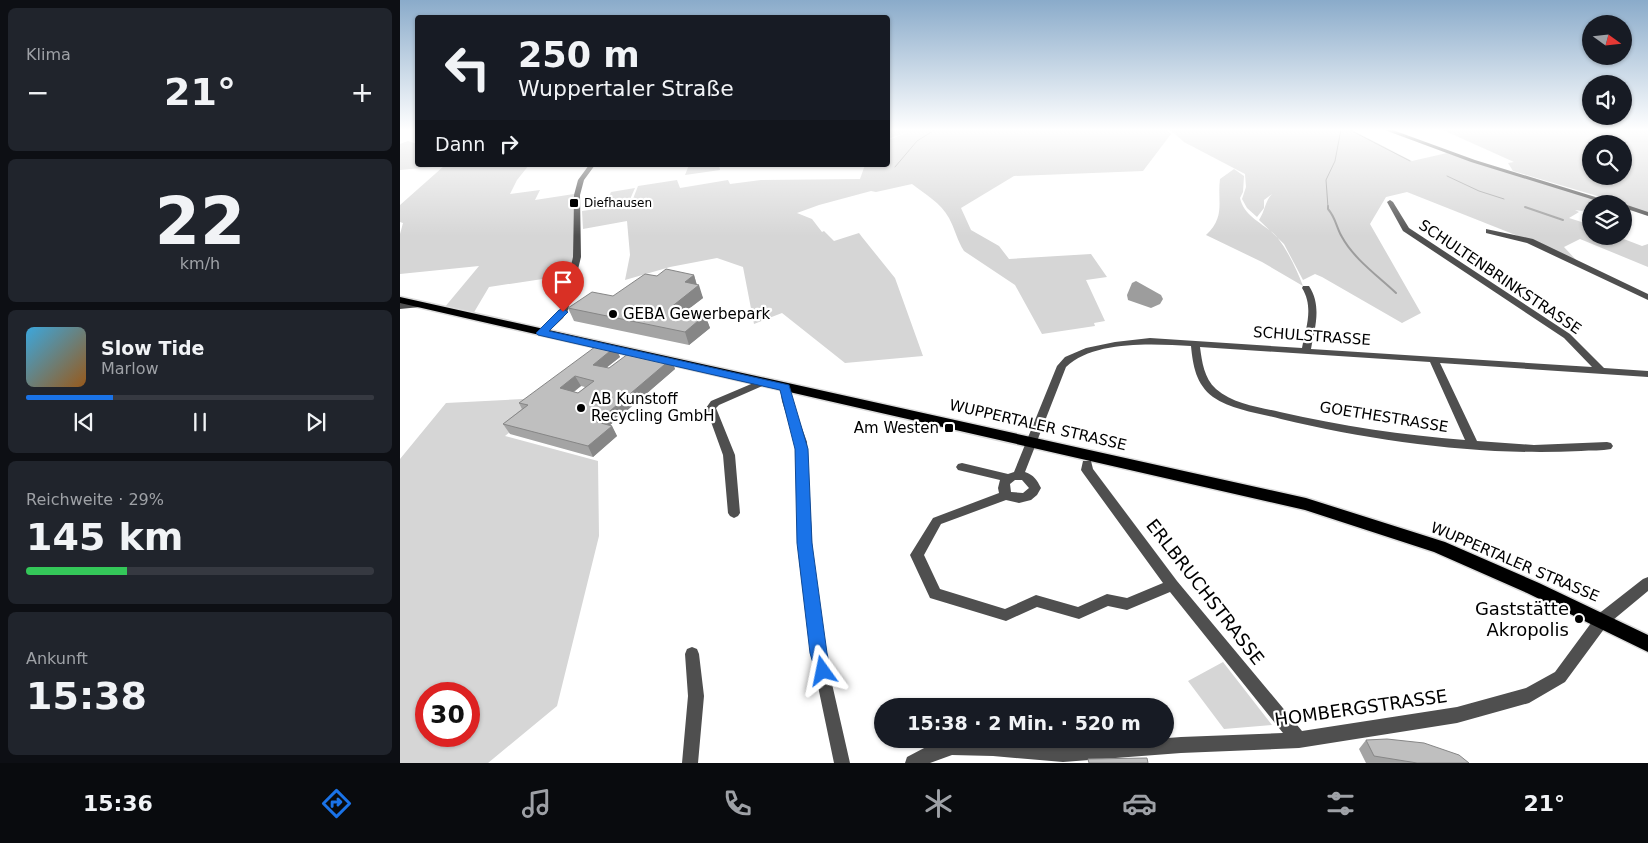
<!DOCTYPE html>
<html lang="de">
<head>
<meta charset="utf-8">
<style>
  :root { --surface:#171b24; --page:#20242c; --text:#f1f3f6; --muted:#9ea1a6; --line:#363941; --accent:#1a73e8 }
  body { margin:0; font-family:"DejaVu Sans",sans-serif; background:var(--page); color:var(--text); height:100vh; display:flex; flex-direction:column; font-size:19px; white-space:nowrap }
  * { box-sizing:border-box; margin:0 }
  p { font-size:16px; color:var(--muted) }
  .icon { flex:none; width:28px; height:28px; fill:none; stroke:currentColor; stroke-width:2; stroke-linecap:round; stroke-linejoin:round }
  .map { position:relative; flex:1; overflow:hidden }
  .side { display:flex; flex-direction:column; gap:8px; padding:8px; background:#0d0f14; width:400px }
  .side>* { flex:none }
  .top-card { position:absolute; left:15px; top:15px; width:475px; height:152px; border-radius:5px; box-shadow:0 1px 4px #0004; background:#171b24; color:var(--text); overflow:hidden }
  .needle { width:32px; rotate:105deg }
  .fabs { position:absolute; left:1182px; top:15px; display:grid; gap:10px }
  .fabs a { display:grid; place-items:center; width:50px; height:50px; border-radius:50%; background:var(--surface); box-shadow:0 1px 4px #0004; font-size:25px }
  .speed { position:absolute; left:15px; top:682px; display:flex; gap:10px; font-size:25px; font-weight:700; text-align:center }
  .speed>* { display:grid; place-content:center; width:65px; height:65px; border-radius:50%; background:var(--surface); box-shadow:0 1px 4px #0004; line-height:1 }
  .speed .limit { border:8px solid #d22; background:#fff; color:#111 }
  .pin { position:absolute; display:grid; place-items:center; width:42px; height:42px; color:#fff; margin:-51px -21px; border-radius:50% 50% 50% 0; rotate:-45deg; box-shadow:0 0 5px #0007 }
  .pin .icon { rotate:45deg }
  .me { position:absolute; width:55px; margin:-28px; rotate:348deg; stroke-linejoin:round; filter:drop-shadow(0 0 4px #0008) }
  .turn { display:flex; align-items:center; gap:18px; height:105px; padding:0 20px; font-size:22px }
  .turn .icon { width:65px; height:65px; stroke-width:2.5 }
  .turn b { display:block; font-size:35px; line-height:42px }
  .then { display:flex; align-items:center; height:48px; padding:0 20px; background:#0003; gap:10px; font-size:19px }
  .big { font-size:38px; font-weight:700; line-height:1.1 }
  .side .tile { flex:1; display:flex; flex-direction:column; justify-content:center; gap:8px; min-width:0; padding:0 18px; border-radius:8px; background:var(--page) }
  .side .dial { align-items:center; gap:0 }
  .dial b { font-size:65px; line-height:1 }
  .song { display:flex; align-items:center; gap:15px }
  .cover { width:60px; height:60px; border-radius:8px; background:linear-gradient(135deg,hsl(200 70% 55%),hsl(30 70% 35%)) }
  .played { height:5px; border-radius:2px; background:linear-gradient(90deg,var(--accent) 25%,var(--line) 25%) }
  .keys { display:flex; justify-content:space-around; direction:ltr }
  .heat { display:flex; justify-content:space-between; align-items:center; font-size:28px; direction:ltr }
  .charge { height:8px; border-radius:4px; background:linear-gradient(90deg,#34c759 29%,var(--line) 0) }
  .trip { position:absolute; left:474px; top:698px; width:300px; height:50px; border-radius:25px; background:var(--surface); box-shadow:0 1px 4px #0004; font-weight:700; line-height:50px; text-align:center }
  .menu { display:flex; height:80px; justify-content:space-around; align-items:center; background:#090b0e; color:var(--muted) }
  .menu .icon { width:35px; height:35px }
  .menu .on { color:var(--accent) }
  .menu b { font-size:22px; color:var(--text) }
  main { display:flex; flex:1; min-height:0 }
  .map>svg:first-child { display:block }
  .green { fill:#d6d6d6; fill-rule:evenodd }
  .water { fill:#9d9d9d }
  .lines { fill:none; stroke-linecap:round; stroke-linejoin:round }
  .stream-far1 { stroke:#9d9d9d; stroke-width:1 }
  .stream { stroke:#9d9d9d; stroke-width:2 }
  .major-casing { stroke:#dbdbdb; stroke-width:3 }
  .minor { fill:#4f4f4f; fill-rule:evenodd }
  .major { fill:#000; fill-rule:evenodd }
  .wall { fill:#a4a4a4; fill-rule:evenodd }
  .shaded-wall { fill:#868686 }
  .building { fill:#bfbfbf; stroke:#868686; fill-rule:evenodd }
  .route { fill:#1a73e8; stroke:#114b97 }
  .poi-dot { fill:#000; stroke:#fff; stroke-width:2 }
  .labels { text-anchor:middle; stroke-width:4.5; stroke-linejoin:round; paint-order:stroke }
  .far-poi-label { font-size:12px; fill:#000; stroke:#fff; text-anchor:start }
  .street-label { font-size:15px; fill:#000; stroke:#fff }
  .poi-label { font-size:15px; fill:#000; stroke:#fff; text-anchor:start }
  .near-street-label { font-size:18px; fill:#000; stroke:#fff }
  .near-poi-label { font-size:18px; fill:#000; stroke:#fff; text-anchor:end }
</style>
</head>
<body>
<main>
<section class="side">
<div class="tile"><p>Klima</p>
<div class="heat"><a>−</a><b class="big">21°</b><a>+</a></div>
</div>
<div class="tile dial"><b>22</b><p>km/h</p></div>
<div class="tile">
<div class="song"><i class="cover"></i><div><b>Slow Tide</b><p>Marlow</p></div></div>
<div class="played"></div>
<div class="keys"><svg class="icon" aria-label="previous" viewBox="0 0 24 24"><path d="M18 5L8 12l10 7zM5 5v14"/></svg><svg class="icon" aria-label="pause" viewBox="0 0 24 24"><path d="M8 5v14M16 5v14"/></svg><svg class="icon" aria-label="next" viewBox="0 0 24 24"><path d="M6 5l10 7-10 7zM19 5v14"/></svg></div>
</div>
<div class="tile"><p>Reichweite · 29%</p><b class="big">145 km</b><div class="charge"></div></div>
<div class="tile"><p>Ankunft</p><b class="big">15:38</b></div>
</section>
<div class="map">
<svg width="1248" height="763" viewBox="0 0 1248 763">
  <rect width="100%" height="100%" fill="#fff"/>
  <path class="green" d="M488,129H766L771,134L743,171L614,176L561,208L571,230L599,246L609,259L691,254L707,277L686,280L705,321L694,323L695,326L642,334L615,285L564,251C557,240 555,229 549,218C541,203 525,194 512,184L476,192L471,191L419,205L397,213L412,219L422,232L424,231L434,241L459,233L462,237L495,278L523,356L445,363L382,313L354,324L343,267L317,258L270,267L225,280L230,255L227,221L183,229L182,211L231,204L238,186L277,180L280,188L328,180L330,184L361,180L460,179L465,165H488V140L514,130L488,139Z
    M769,129H950L1012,161L1047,153L1207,202L1191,204V207L1182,211L1175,210L1179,212L1169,218L1191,225V236H1216L1242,246L1248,244V267L1180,239L1164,247L1178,262L1113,234L1007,192L986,197L970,224L1021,313L1002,323L922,277L915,274L903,280L884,244L859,220C865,211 865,201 872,194L864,200V208L857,217L847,208L842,199L846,187L845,174L784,142Z
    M1032,129H1248V213L1224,205V204L1113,171L1108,163L1114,162L1043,130ZM1191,144H1224V176H1191Z
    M8,141L17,144L18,165H129L117,180L110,194L140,190L135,200L174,194L173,258L169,275L89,287L73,314L44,308L79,266L0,274V234L3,223L0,222V205L44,166L0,170V144Z
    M289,165H319L320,170L285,175Z
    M834,169L844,176L843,192L840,198C844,217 865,224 877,237C888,251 897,270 903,286L862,262L806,235C826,216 817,202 820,179Z
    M235,188L228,204L204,207L211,192Z
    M141,398L130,416L105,436L198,461L199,536L157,706L88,763H0V459L46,403ZM26,694H69V736H26Z
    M823,662L872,725L824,729L788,681Z"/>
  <path class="water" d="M736,281L761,295L763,299L760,304L751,308L728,300L727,295L732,283Z"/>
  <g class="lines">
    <path class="stream-far1" d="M948,129L1010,161
      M495,167L517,141L536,129
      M1047,176L1079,191L1104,199
      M928,207L926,180L935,161L941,129"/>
    <path class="stream" d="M928,206V209C936,218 936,227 942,237C954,259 978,276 996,293
      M1125,207L1163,220"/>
    <g class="major-casing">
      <path id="major" d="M0,297L906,498L1045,542L1139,583L1248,635V652L1127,593L1034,552L905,510L0,303Z"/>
    </g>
    <path class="minor" d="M982,129H990L1075,160L1218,204H1207L1071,162Z
      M189,165H195L184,180L180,195L181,257L168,310L163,318L145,335H139L137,333L160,310L173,257L174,195L178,180Z
      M990,200L993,202L1009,228L1170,334L1204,368L1248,371V377L1040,363L1077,441L1134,445L1207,442L1211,443L1213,446L1211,449C1202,451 1191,450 1181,451C1081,456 978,442 881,419C858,413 832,410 813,397C796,384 793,366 791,346C754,344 694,340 666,367L625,472C634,475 637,480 641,488L637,495L631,500L619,503L606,500L541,524L524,555L540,589L605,609L636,595L678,607L707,594L727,598L763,583L683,473L681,470L683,461H691L693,469L777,581L902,731L1057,707L1126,688L1155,672L1197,615L1243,579L1248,577V591L1207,625L1165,682L1129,703L1057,723L899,748L781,753L663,762L593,756L552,755L530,763H505L507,757L526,747L552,739L593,740L663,746L781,737L883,733L770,592L727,610L708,606L679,619L637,607L606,621L530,598L510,555L533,518L599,493L598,488L600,480L558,470L556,467L558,464L562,463L608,474L614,472L657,366L665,357L686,348L715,342L750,338L902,348C906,328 914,307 902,288L903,286H909C922,306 915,327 911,349L1192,367L1164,338L1003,231L987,202ZM800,347L1030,362L1065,440C1003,435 941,426 880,412C859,407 833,404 816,389C804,378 802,362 800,347ZM615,480H622L629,488L623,493L611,492L610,484Z
      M1224,204L1248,212V216L1224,208Z
      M1086,229L1133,239L1248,294V300L1127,243L1086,233Z
      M17,302L20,303L21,305L20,307L0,309V303Z
      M363,379L367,380L368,382L367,384L319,405L316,408L335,455L340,513L338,516L334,518L330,516L328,513L323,455L306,408L311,401Z
      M385,384L390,387L392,401L407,442L413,560L425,653L450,763H434L411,653L399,560L395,442L382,401L380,387Z
      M292,647L297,649L299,654L304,696L298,763H282L288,696L285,654L287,649Z"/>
    <use href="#major" class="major"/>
  </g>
  <path class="wall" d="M294,275L297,285L303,298L286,311L305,315L310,328L289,345L174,321L168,308Z
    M215,347L220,357L206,368H209L271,359L275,369L210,425L212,426L217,436L193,457L110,434L103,424L122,409L119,403ZM181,386L185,387L178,393L174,392Z
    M966,740L1069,763H966L959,749Z"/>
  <path class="shaded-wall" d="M294,275L297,286L299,285L303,298L274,320L270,308L285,282Z
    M305,315L310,328L289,345L285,332Z
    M215,347L220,357L197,375L193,365Z
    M271,359L275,369L202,432L197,422Z
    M175,376L181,386L165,398L160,388Z
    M212,426L217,436L193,457L188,446Z"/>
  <path class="building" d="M266,269L294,275L285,282L299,285L270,308L305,315L285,332L168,308L192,292L213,296L245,274L257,276Z
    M199,344L215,347L193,365L209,368L232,351L271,359L197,422L212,426L188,446L103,424L128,405L119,403ZM175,376L194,381L178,393L160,388Z
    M987,739L1024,743L1059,755L1069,763H1017L974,756L966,740Z
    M747,758L748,763H689L688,759Z"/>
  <linearGradient id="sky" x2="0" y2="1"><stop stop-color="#8aabca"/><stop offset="0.55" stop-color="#fff"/><stop offset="1" stop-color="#fff" stop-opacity="0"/></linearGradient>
  <rect width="1248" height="236" fill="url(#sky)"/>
  <path class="route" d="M163,309L168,312L149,331L389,385L408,449L412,543L427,653L431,671L429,677L423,679L417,677L410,653L397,543L395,449L380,390L138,335L136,333L159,310Z"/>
  <g class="poi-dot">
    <rect x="169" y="198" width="10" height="10" rx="2.5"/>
    <circle cx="213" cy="314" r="5"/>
    <circle cx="181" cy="408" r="5"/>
    <rect x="544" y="423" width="10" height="10" rx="2.5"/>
    <circle cx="1179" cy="619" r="5"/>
  </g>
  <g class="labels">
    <g class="far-poi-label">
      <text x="184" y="207">Diefhausen</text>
    </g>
    <g class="street-label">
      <text transform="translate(1100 277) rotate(34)" y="5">SCHULTENBRINKSTRASSE</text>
      <text transform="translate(912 336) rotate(4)" y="5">SCHULSTRASSE</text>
      <text transform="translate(984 417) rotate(9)" y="5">GOETHESTRASSE</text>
      <text transform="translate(638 425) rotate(13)" y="5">WUPPERTALER STRASSE</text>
      <text transform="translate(1115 562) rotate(23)" y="5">WUPPERTALER STRASSE</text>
    </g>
    <g class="poi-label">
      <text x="223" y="319">GEBA Gewerbepark</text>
      <text x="191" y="404">AB Kunstoff<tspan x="191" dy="17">Recycling GmbH</tspan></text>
      <text x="539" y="433" text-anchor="end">Am Westen</text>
    </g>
    <g class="near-street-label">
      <text transform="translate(805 592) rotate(52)" y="6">ERLBRUCHSTRASSE</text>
      <text transform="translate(961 708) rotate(-8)" y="6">HOMBERGSTRASSE</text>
    </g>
    <g class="near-poi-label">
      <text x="1169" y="615">Gaststätte<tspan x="1169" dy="21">Akropolis</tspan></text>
    </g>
  </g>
</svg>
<div class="fabs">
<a><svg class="needle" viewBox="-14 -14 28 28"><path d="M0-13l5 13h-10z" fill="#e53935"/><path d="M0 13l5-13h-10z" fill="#9ea1a6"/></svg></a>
<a><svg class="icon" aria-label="sound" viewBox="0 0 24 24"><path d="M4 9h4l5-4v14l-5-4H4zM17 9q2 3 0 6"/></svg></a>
<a><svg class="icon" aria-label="search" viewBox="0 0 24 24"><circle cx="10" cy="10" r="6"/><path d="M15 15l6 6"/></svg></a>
<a><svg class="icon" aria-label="layers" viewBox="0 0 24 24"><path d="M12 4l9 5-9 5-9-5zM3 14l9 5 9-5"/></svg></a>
</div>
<div class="speed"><div class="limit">30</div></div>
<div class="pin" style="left:163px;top:312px;background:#d93025"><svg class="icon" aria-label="arrive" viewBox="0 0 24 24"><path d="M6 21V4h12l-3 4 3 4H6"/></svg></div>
<svg class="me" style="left:423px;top:671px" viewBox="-20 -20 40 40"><path d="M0-17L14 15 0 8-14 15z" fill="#1a73e8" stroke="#fff" stroke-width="4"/></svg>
<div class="trip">15:38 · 2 Min. · 520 m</div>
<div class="top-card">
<div class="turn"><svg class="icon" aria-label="left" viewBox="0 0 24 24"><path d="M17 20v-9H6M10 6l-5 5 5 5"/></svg><div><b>250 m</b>Wuppertaler Straße</div></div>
<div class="then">Dann<svg class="icon" aria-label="right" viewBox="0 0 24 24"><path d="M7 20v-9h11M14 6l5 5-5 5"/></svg></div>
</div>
</div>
</main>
<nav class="menu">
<b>15:36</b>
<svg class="icon on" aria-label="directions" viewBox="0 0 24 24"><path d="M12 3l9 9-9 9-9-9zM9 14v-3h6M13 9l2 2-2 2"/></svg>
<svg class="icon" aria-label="music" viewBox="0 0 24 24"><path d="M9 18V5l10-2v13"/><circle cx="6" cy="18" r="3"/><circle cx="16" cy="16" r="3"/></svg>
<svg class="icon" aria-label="phone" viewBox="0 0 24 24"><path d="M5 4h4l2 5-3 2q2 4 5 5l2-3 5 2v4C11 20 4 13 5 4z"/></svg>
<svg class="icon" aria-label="climate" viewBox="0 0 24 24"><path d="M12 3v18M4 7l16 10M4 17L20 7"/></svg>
<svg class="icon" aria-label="car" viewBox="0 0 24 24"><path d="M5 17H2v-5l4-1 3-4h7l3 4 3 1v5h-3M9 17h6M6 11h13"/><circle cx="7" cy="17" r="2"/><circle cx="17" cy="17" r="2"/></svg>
<svg class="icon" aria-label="filters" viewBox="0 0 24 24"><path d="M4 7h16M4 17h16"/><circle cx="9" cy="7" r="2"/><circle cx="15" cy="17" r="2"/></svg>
<b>21°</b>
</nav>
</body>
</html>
